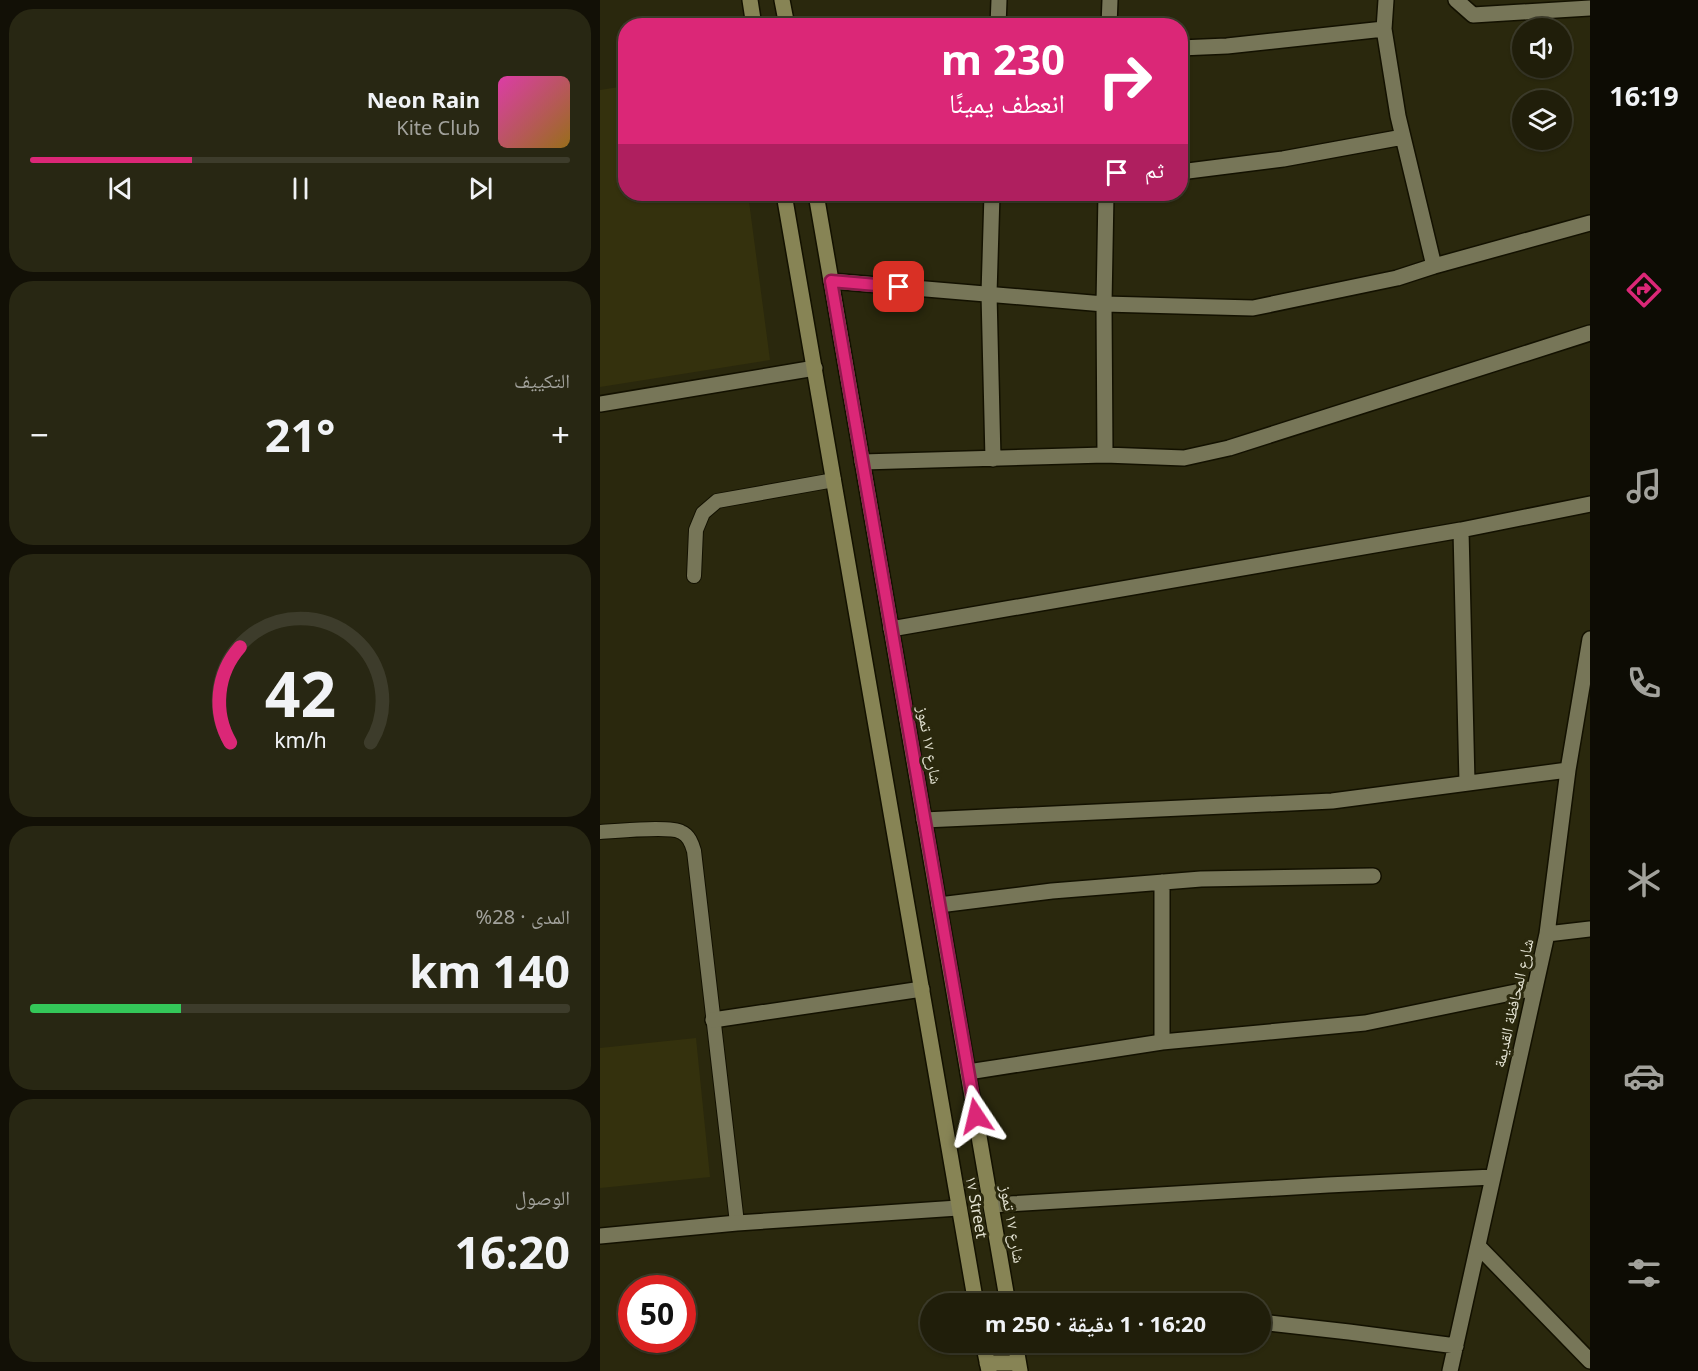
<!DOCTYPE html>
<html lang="ar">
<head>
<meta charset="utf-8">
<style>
  :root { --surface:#201e0a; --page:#282713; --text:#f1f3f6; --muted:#a2a29c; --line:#3d3c2b; --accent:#db2777 }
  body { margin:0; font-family:"Noto Sans","Noto Naskh Arabic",sans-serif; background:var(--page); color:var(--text); direction:rtl; height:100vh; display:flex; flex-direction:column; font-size:22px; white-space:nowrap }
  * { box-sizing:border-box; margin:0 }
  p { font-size:20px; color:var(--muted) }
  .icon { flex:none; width:33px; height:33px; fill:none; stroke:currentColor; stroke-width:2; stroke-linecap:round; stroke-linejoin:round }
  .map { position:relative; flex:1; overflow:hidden; direction:ltr }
  .side { display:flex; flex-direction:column; gap:9px; padding:9px; background:#121006; width:600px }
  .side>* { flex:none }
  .top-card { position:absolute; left:18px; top:18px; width:570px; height:183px; border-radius:24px; box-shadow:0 2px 4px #0004,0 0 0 2px var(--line); direction:rtl; background:#db2777; color:#fff; overflow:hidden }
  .controls { position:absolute; left:912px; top:18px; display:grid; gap:12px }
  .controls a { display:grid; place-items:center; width:60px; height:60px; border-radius:50%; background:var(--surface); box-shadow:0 2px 4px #0004,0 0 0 2px var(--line); font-size:30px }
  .speed { position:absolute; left:18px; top:1275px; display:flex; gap:12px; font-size:30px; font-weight:700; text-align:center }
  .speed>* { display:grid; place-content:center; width:78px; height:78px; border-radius:50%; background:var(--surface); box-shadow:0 2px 4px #0004,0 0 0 2px var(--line); line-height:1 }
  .speed .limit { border:9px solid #d22; background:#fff; color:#111 }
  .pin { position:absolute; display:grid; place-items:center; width:51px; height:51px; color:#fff; margin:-26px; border-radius:12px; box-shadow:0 3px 9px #0006 }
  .me { position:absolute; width:66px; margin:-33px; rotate:350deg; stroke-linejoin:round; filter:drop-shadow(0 0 4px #0008) }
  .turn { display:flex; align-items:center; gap:21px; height:126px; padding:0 24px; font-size:27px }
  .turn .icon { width:78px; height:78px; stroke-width:2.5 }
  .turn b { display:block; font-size:42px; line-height:51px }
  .then { display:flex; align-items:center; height:57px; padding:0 24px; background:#0003; gap:12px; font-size:22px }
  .big { font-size:45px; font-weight:700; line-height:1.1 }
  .side .card { flex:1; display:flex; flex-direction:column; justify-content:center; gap:9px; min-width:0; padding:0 21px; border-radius:24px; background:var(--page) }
  .side .dial { align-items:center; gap:0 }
  .dial svg { height:156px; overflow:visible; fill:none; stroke:var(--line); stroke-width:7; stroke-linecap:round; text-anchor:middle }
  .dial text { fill:var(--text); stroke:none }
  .song { display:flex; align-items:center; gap:18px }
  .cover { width:72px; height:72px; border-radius:9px; background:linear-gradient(135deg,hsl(320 70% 55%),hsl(40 70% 35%)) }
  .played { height:6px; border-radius:3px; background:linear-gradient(90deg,var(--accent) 30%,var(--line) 30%) }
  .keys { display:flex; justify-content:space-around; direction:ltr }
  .heat { display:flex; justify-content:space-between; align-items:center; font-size:33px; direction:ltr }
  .charge { height:9px; border-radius:4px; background:linear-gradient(90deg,#34c759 28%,var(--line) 0) }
  .trip { position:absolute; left:320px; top:1293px; width:351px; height:60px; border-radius:30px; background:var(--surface); box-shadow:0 2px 4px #0004,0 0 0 2px var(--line); font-weight:700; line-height:60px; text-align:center; direction:rtl }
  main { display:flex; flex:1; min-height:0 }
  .dock { display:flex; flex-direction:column; width:108px; justify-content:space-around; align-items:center; background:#0d0c04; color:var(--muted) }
  .dock .icon { width:42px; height:42px }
  .dock .on { color:var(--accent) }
  .dock b { font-size:27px; color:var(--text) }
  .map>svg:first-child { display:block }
  .built { fill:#34310d }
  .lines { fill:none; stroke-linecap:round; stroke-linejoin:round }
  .lane-casing { stroke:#131100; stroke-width:16 }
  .street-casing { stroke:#131100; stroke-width:18 }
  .secondary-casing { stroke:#131100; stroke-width:18 }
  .lane { stroke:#777658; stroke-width:14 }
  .street { stroke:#777658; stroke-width:15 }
  .secondary { stroke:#878455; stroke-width:15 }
  .route-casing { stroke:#8e194d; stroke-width:15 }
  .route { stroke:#db2777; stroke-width:10 }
  .labels { text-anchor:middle; stroke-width:6; stroke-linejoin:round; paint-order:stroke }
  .street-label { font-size:16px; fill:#e4e3d3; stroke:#2a280d }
</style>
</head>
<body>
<main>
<nav class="dock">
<b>16:19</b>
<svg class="icon on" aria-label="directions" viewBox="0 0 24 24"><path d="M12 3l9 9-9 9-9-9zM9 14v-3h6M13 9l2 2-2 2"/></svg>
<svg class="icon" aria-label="music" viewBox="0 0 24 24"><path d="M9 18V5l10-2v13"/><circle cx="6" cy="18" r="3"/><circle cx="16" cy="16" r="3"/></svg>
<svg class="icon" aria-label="phone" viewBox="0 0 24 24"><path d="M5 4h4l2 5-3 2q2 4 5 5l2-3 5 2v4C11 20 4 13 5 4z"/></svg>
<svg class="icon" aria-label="climate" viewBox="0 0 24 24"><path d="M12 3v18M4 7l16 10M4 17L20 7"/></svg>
<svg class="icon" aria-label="car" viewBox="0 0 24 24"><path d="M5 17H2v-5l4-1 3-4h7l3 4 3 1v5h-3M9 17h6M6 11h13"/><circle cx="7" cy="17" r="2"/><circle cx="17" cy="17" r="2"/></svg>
<svg class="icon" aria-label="filters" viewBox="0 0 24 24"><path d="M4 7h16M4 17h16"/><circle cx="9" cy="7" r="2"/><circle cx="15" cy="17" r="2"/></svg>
</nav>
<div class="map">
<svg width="990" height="1371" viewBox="0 0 990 1371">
  <rect width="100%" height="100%" fill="#2a280d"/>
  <path class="built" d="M25,86L26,194H148L170,360L0,387V90Z
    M96,1038L110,1177L0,1188V1048Z"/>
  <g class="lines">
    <g class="lane-casing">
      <path id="lane" d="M94,576L96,530L103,513L117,501L234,480
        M0,832C15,831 71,826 81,832C89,835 92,844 94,851L137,1223"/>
    </g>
    <g class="street-casing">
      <path id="street" d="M786,0L784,29L798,116L834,266
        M856,0L873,15L990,8
        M398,26L399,0
        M509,26L510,0
        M580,48L627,46L784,29
        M580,172L683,159L803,137
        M392,194L389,294L393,459
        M231,281L504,304L653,308L797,278L834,266L990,223
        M0,404L215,368
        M505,455L504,304L506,194
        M262,462L505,455L584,458L629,448L990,333
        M861,530L867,783
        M291,629L861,530L990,504
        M324,820L732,801L968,770
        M339,905L452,891L601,879L773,876
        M947,934L990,929
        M113,1020L322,989
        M562,1042V882
        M368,1072L562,1042L765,1023L935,988
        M391,1205L728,1185L893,1177
        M0,1236L137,1223L358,1208
        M878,1246L990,1361
        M660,1322L749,1332L856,1346
        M850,1371L947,934L968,770L990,639"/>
    </g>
    <g class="secondary-casing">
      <path id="secondary" d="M150,0L154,26
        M182,0L187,26
        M184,194L376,1304
        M216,194L408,1304
        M383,1342L389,1371
        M415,1342L420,1371
        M387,1363H418"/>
    </g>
    <use href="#lane" class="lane"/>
    <use href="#street" class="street"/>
    <use href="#secondary" class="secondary"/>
  </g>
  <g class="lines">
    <g class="route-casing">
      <path id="route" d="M299,287L231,281L376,1116"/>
    </g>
    <use href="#route" class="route"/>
  </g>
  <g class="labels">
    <g class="street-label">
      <text transform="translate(330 745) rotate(80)" y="6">شارع ١٧ تموز</text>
      <text transform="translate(913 1003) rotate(-77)" y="6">شارع المحافظة القديمة</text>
      <text transform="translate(377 1207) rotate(80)" y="6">١٧ Street</text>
      <text transform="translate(413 1224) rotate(80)" y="6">شارع ١٧ تموز</text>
    </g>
  </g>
</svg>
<div class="controls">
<a><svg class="icon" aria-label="sound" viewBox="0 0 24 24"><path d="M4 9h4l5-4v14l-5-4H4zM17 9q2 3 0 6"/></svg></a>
<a><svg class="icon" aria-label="layers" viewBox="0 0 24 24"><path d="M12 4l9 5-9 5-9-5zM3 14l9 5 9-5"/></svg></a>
</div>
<div class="speed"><div class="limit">50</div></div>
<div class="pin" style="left:299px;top:287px;background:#d93025"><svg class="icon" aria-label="arrive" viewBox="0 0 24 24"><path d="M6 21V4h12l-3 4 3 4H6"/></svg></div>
<svg class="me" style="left:376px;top:1116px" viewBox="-20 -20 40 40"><path d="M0-17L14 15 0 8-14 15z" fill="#db2777" stroke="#fff" stroke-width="4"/></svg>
<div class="trip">16:20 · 1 دقيقة · 250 m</div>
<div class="top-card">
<div class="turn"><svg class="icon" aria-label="right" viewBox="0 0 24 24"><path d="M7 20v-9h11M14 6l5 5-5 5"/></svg><div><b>230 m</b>انعطف يمينًا</div></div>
<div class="then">ثم<svg class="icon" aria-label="arrive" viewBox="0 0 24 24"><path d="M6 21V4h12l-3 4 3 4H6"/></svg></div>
</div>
</div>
<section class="side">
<div class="card">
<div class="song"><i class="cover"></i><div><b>Neon Rain</b><p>Kite Club</p></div></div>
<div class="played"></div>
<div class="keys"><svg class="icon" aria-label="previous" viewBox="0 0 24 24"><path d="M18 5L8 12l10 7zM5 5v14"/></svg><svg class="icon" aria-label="pause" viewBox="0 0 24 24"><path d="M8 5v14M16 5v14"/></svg><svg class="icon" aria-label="next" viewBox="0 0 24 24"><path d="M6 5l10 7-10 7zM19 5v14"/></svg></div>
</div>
<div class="card"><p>التكييف</p>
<div class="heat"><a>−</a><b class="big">21°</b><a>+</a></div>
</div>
<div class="card dial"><svg viewBox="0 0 100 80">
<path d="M14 69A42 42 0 1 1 86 69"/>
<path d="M14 69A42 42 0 0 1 19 20" stroke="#db2777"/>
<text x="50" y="56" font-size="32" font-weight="700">42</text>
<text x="50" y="72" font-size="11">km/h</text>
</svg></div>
<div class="card"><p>المدى · 28%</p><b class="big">140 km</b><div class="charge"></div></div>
<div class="card"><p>الوصول</p><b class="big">16:20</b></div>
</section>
</main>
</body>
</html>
